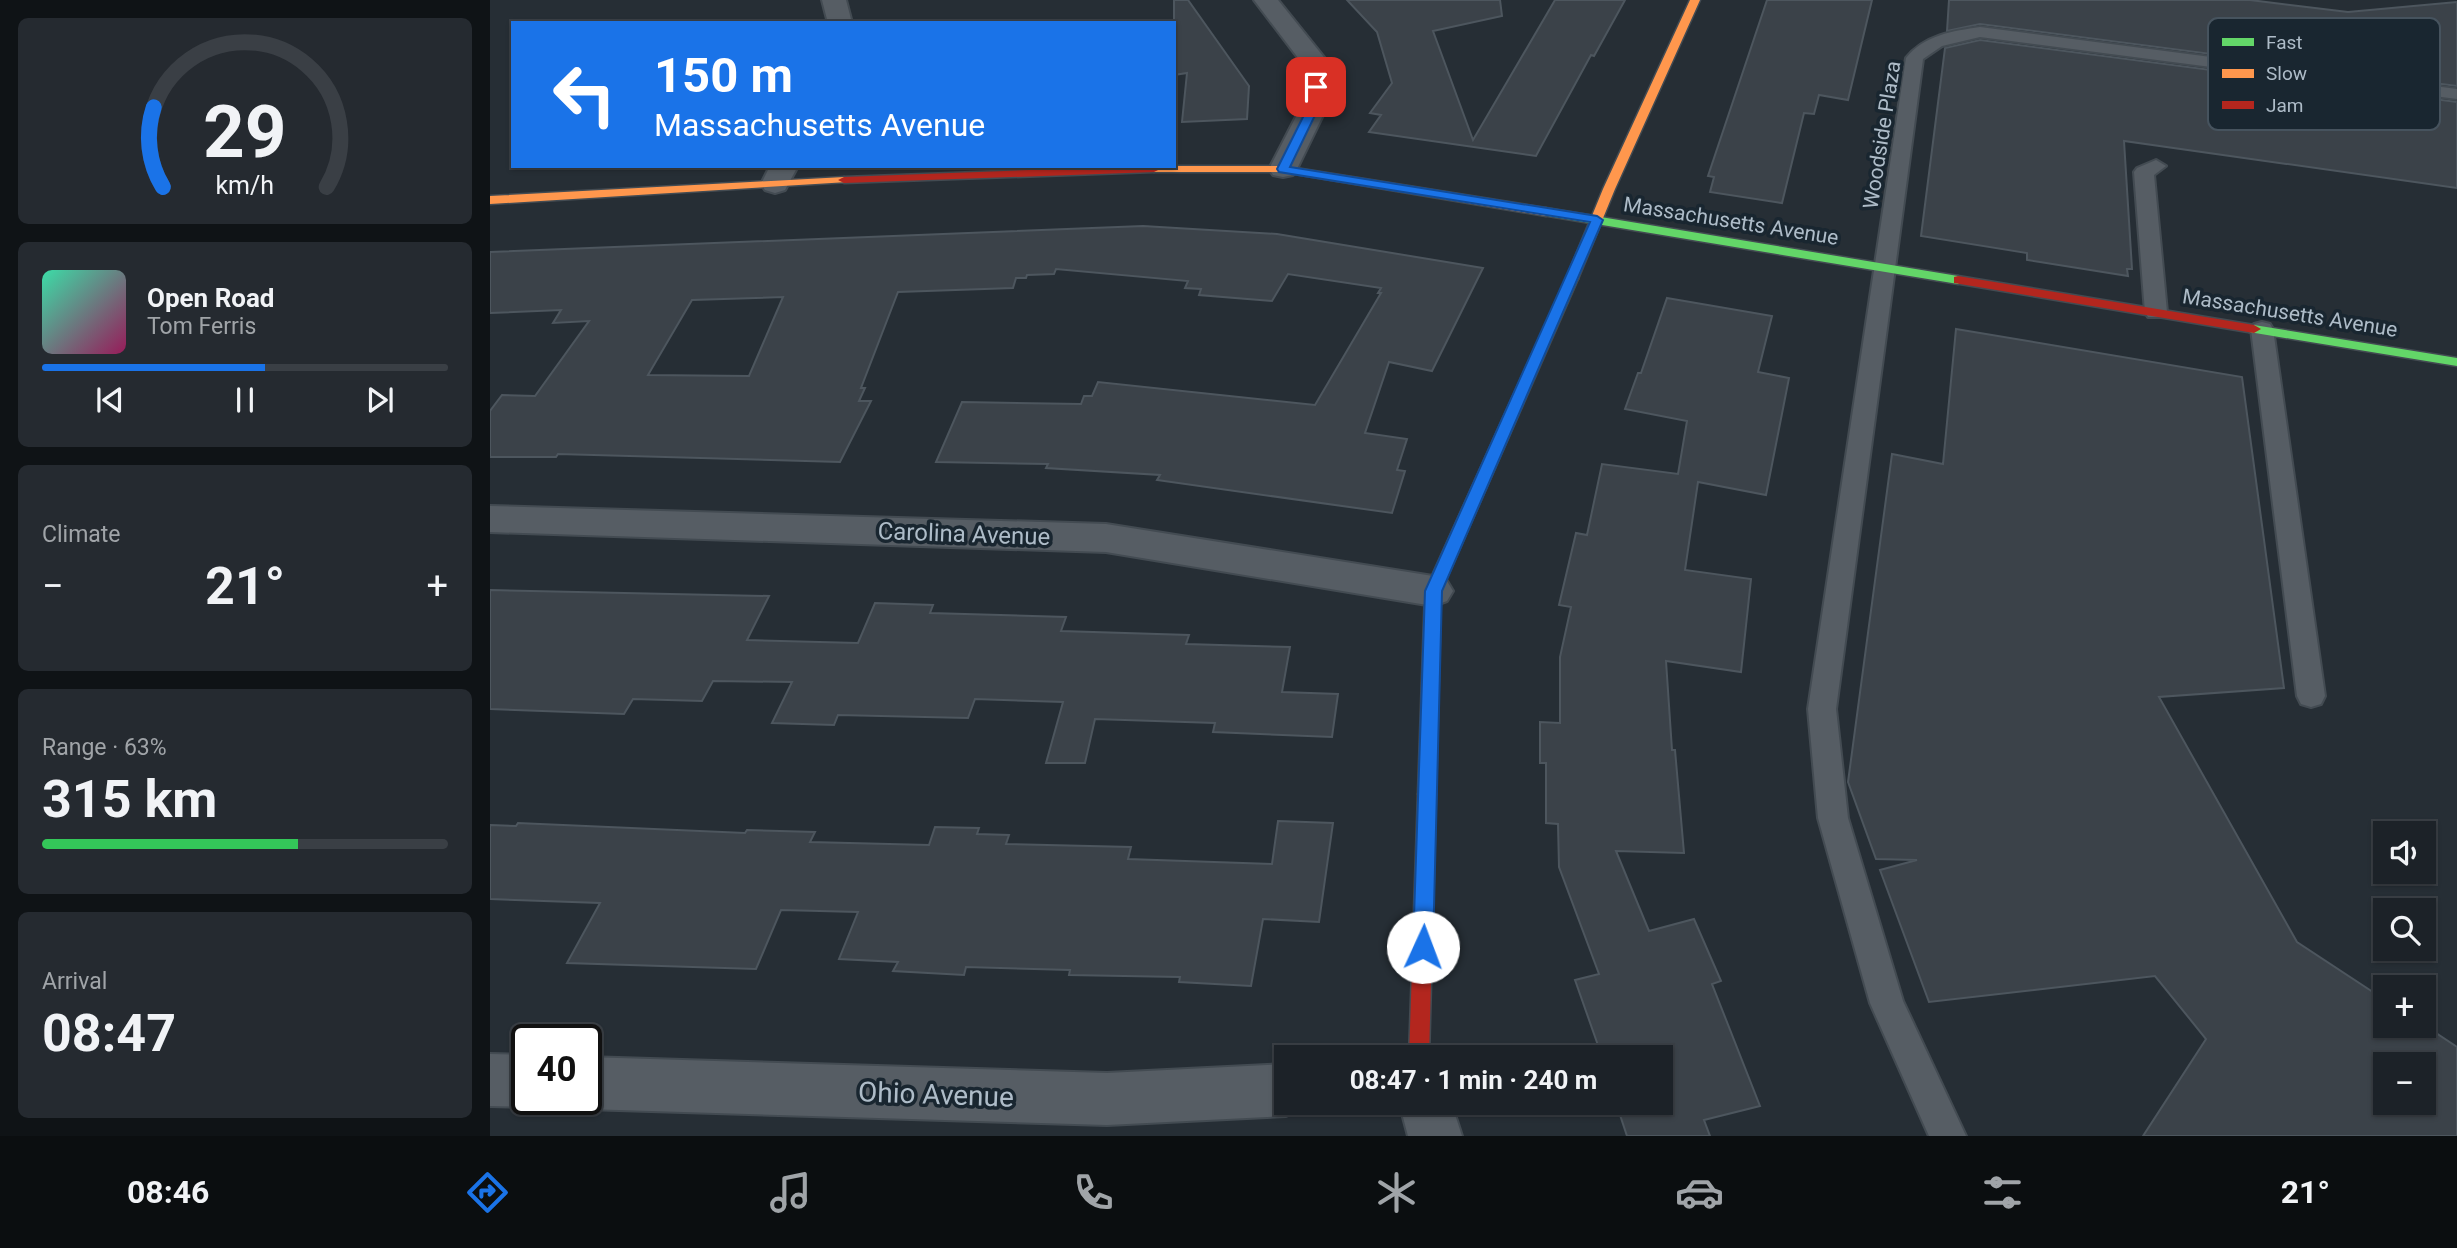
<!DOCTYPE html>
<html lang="en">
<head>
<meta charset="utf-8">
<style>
  :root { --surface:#1c2228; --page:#252a30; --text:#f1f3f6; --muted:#a0a4a8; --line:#3a3f45; --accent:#1a73e8 }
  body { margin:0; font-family:Roboto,sans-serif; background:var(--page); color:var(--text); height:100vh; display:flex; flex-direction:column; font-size:26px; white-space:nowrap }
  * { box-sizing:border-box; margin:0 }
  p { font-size:23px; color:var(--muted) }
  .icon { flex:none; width:38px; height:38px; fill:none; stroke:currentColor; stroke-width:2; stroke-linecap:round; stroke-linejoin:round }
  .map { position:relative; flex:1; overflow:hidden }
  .details { display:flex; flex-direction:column; gap:18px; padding:18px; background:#0f1316; width:490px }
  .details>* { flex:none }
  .hud { position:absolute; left:21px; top:21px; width:665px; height:147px; border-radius:0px; box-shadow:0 2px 5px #0004,0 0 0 2px var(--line); background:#1a73e8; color:#fff; overflow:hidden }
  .buttons { position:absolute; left:1883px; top:821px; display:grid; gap:14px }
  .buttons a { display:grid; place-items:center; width:63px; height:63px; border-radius:0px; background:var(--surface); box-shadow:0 2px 5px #0004,0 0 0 2px var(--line); font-size:35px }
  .speed { position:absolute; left:21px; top:1024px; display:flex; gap:14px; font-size:35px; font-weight:700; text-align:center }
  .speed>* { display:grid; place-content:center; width:91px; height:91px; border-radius:50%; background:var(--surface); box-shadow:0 2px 5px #0004,0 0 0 2px var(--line); line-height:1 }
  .speed .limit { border:4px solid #111; border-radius:10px; background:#fff; color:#111 }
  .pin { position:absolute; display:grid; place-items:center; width:60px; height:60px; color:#fff; margin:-30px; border-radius:14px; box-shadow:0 4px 10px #0006 }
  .me { position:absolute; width:77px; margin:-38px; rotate:2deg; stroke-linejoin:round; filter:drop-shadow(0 0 5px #0008) }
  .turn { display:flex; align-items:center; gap:24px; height:147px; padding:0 28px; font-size:32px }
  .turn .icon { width:91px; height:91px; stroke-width:2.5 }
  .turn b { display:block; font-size:49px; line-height:60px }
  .big { font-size:52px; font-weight:700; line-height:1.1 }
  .details .tile { flex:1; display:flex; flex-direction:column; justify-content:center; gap:10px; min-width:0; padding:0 24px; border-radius:10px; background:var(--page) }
  .details .dial { align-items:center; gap:0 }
  .dial svg { height:182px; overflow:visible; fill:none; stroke:var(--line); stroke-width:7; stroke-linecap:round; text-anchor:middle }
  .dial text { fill:var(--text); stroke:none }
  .song { display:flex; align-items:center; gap:21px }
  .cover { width:84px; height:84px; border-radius:10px; background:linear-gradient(135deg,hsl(160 70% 55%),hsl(330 70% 35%)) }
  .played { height:7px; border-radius:4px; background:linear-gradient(90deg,var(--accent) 55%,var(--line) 55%) }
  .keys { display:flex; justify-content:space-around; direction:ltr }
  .heat { display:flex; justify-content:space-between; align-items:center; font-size:38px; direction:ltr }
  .charge { height:10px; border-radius:5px; background:linear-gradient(90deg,#34c759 63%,var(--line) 0) }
  .trip { position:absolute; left:784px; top:1045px; width:399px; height:70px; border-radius:0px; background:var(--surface); box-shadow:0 2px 5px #0004,0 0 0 2px var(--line); font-weight:700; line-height:70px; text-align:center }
  .tabs { display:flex; height:112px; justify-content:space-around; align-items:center; background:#0b0e10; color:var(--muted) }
  .tabs .icon { width:49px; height:49px }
  .tabs .active { color:var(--accent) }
  .tabs b { font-size:32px; color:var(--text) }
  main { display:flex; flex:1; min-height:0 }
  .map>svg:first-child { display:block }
  .building { fill:#3b4249; stroke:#4d565e; stroke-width:2; fill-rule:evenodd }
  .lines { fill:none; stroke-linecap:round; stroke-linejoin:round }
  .lane-casing { stroke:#434b52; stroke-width:4 }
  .street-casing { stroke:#434b52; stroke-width:4 }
  .fast-casing { stroke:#434b52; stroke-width:3 }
  .slow-casing { stroke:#434b52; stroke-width:3 }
  .jam-casing { stroke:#434b52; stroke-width:3 }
  .lane { fill:#565d64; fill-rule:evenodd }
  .street { fill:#565d64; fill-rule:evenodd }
  .fast { fill:#63d668; fill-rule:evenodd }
  .slow { fill:#ff974d; fill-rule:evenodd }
  .jam { fill:#b3261e; fill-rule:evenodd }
  .route { fill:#1a73e8; stroke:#114b97; stroke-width:2 }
  .labels { text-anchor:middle; stroke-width:7; stroke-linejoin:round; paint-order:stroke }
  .far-street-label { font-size:21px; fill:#aebcc8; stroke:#192630 }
  .street-label { font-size:24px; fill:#aebcc8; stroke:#192630 }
  .near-street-label { font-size:28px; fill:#aebcc8; stroke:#192630 }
  .key { fill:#192630; stroke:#46535e; stroke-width:2 }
  .key-label { font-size:19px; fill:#aebcc8 }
</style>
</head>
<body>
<main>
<section class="details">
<div class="tile dial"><svg viewBox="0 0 100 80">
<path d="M14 69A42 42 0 1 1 86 69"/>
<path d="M14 69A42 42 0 0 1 10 34" stroke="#1a73e8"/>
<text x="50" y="56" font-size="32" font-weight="700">29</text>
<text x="50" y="72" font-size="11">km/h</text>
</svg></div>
<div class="tile">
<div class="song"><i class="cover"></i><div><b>Open Road</b><p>Tom Ferris</p></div></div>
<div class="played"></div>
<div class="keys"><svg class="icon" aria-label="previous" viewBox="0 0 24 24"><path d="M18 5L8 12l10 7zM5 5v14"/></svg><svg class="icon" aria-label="pause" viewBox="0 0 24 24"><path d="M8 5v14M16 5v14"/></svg><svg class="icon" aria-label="next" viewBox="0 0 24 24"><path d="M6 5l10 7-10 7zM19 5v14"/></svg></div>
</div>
<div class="tile"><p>Climate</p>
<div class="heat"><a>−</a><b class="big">21°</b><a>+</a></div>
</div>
<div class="tile"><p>Range · 63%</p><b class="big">315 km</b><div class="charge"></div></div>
<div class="tile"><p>Arrival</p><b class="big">08:47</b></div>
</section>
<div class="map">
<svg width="1967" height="1136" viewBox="0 0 1967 1136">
  <rect width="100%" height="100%" fill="#262e35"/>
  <path class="building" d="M684,0H698L759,86L757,119L692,122L697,73L684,75Z
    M857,0H1010L1012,16L943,31L983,140L1065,0H1135L1104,56L1101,55L1046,156L879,132L891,115L880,113L902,83L887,32Z
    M1277,0H1382L1358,100L1329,95L1324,114L1314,113L1292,203L1220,192L1224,177L1218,176Z
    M1459,0H1760L1858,12L1967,2V86L1490,24L1457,31Z
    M1490,40L1967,102V188L1634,141L1642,269H1637L1638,276L1537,260V253L1431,236L1455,48Z
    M653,226L787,234L993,268L942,371L899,362L875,433L917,439L907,470L915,471L902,513L667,480L670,475L556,468L558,464L446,462L472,402L591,404L594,396H602L608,382L825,405L891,293H888L891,288L798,274L782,301L709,295L711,289L695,288L698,281L566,269L564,274L537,275L536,278H526L523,288L408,292L371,388H375L369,401H381L350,462L68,454L66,457H0V411L12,395L45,396L99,321L63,323L71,310L0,313V252ZM293,297L259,376L158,375L202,300Z
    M1177,298L1282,316L1268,372L1299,378L1276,495L1208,482L1195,570L1261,579L1251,672L1176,661L1182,750H1185L1194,853L1126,851L1159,931L1204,919L1231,981L1222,984L1270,1106L1214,1120L1220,1136H1137L1128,1109L1110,1114L1106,1102H1171V1057H1092L1110,1051L1085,980L1109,974L1069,867L1068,824L1056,823V763H1050V722L1070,723V657L1081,607L1069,605L1086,533L1097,535L1112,464L1188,474L1197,421L1135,409L1148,373H1151Z
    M1466,329L1752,377L1794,688L1669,697L1807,942L1895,1000V1026L1934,1025L1967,1047V1136H1653L1716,1039L1665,976L1439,1002L1390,870L1427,860L1386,859L1358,782L1402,454L1453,464ZM1895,1064H1934V1102H1895Z
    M0,590L279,596L257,640L368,643L385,603L443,605L440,613L576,617L571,631L699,635L696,644L800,647L792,692L848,694L842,737L723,732L725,723L605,719L595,763H556L573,702L485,699L478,718L348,715L344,725L282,723L302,682L223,681L212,701L143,699L134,714L0,709Z
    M788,821L843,823L829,922L773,919L761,986L689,982L690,977L579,975L580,970L476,967L474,975L403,971L408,962L349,959L368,912L291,910L266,969L77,963L110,903L0,899V825L26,826L28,823L255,833L257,830L325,832L320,842L439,845L445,827L489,828L487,834L519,835L516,844L641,847L638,859L782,864Z"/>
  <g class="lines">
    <g class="lane-casing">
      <path id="lane" d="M1490,27L1967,89V99L1490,37L1452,46L1433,59L1346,709L1358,818L1413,1001L1476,1136H1439L1380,1003L1328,818L1318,709L1416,58C1434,35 1463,31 1490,27Z
        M1666,160L1676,166L1664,175L1677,312L1674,317H1658L1655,312L1644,172L1647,168Z
        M1772,322L1780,324L1783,329L1835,696L1831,704L1821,707L1811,704L1807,696L1761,329L1764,324Z"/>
    </g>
    <g class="street-casing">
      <path id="street" d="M332,0H356L362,23H338Z
        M764,0H788L841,66L837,107L807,169L803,175L793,177L783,175L779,169L811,107L815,67Z
        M280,166H308L295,190L285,193L275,190L271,184Z
        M0,506L616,524L943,576L957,581L963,591L957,601L943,606L616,552L0,532Z
        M0,1054L37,1055V1099H55L37,1107L0,1106Z
        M96,1057L617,1073L796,1064V1102H817L814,1108L796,1116L617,1125L96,1109L77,1099H96Z
        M909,1102H961L972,1136H918Z"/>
    </g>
    <g class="fast-casing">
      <path id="fast" d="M1056,208L1468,276L1474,280L1468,284L1052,215V209Z
        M1082,275L1088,279L951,591L946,794L943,799L937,802L931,799L928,794L935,591L1076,279Z
        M1764,325L1967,358V366L1759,332L1757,329Z"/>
    </g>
    <g class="slow-casing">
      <path id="slow" d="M1200,0H1210L1125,189L1088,279L1082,283L1078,282L1076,279L1113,189Z
        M793,166L1056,208L1062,212L1056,216L793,172H664L658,169L661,166Z
        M354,177L360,180L358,182L0,204V196Z"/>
    </g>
    <g class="jam-casing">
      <path id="jam" d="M644,166H667L670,169L664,172L354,183L348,180L354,177Z
        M1468,276L1764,325L1771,329L1764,333L1464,283V277Z
        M937,786L943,789L946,794L939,1057H919L928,794L931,789Z"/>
    </g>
    <use href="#lane" class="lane"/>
    <use href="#street" class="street"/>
    <use href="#fast" class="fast"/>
    <use href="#slow" class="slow"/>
    <use href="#jam" class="jam"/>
  </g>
  <path class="route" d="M826,83L831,87L829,107L800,167L1107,216L1113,220L952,591L943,947L940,954L933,957L926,954L923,947L935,591L1100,222L789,172L787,169L818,107L820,87Z"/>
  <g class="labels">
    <g class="far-street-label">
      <text transform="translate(1392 135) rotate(-81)" y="7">Woodside Plaza</text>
      <text transform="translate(1241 221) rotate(9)" y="7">Massachusetts Avenue</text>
      <text transform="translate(1800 313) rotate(9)" y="7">Massachusetts Avenue</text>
    </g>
    <g class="street-label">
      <text transform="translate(474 534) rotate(2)" y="8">Carolina Avenue</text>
    </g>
    <g class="near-street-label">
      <text transform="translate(446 1094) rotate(2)" y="10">Ohio Avenue</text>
    </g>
  </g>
  <rect x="1718" y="18" width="232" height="112" rx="10" class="key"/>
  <rect x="1732" y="38" width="32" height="8" fill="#63d668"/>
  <rect x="1732" y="69" width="32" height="9" fill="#ff974d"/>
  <rect x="1732" y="101" width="32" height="8" fill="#b3261e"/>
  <g class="key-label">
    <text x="1776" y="49">Fast</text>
    <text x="1776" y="80">Slow</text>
    <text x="1776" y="112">Jam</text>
  </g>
</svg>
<div class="buttons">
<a><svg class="icon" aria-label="sound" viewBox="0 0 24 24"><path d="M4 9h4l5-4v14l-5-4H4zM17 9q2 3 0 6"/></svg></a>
<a><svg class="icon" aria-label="search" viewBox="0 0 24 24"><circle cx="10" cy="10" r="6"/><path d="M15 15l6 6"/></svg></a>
<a>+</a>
<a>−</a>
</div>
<div class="speed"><div class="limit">40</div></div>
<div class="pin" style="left:826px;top:87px;background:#d93025"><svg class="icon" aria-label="arrive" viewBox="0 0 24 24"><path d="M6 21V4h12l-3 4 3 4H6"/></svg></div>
<svg class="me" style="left:933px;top:947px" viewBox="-20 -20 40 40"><circle r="19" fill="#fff"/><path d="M0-13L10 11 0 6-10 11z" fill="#1a73e8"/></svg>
<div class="trip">08:47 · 1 min · 240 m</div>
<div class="hud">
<div class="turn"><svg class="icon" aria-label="left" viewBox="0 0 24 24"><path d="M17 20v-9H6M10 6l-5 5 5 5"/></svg><div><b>150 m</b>Massachusetts Avenue</div></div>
</div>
</div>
</main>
<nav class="tabs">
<b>08:46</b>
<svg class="icon active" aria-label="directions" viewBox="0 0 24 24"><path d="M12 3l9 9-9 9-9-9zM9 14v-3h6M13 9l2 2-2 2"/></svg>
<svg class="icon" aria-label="music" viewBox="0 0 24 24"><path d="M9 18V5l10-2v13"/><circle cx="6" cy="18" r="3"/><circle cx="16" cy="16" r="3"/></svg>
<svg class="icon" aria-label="phone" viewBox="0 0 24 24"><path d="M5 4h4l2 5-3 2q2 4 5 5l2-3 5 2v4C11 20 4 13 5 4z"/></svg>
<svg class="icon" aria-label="climate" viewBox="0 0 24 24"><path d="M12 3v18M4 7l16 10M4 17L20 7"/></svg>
<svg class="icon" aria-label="car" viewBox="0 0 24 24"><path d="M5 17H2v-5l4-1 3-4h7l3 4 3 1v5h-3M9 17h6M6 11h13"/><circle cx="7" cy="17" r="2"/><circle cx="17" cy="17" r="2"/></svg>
<svg class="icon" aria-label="filters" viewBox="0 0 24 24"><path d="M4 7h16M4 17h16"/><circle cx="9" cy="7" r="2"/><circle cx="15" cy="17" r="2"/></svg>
<b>21°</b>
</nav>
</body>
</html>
